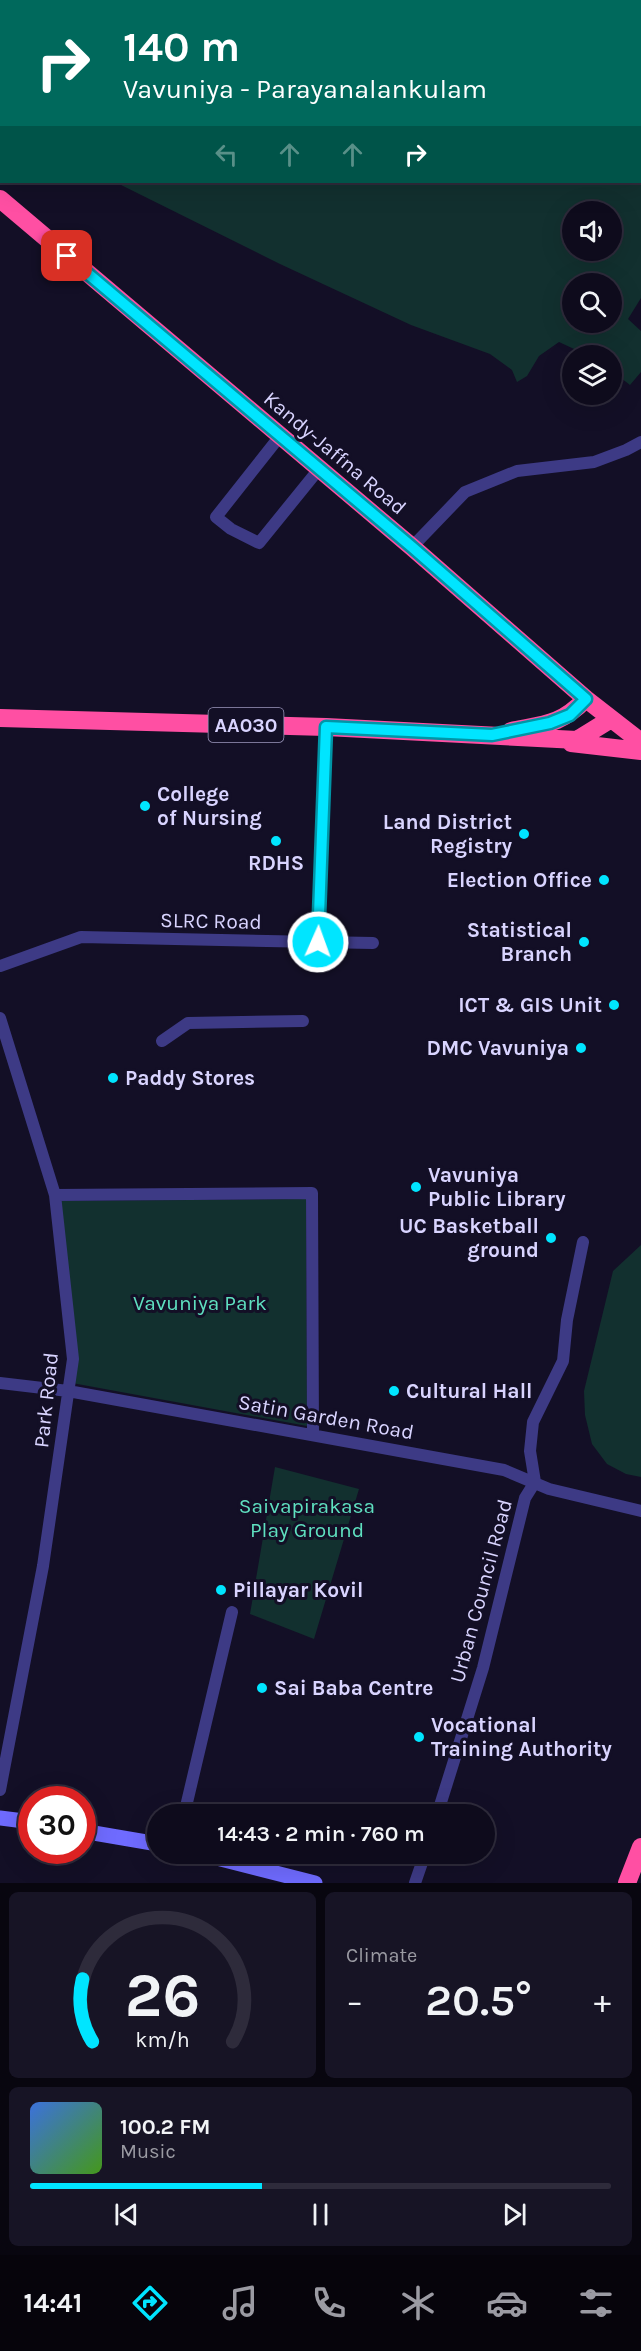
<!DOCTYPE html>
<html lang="en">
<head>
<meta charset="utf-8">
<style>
  :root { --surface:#0e0b1c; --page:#171425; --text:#f1f3f6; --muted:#9b9ba3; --line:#2e2b3b; --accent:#00e5ff }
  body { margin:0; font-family:Karla,sans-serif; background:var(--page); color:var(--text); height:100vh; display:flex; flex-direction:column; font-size:22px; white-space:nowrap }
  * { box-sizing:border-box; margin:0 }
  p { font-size:20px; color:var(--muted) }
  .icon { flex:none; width:33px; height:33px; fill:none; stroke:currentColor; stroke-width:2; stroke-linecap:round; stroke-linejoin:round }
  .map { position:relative; height:1883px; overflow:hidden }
  .drawer { display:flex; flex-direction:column; gap:9px; padding:9px; background:#08060f; flex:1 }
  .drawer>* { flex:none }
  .top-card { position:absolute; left:0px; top:0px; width:642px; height:183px; box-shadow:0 6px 24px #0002,0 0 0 2px var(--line); background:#00695c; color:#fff; overflow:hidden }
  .controls { position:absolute; left:562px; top:201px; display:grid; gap:12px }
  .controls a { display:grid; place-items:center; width:60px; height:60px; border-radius:50%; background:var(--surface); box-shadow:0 6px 24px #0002,0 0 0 2px var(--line); font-size:30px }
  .speed { position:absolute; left:18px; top:1786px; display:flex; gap:12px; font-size:30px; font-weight:700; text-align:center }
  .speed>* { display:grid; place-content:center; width:78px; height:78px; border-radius:50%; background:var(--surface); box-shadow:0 6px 24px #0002,0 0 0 2px var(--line); line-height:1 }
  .speed .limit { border:9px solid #d22; background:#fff; color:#111 }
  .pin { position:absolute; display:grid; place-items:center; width:51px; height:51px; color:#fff; margin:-26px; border-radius:12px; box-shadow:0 3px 9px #0006 }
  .me { position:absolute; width:66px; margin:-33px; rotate:2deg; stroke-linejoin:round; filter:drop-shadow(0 0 4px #0008) }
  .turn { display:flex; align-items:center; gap:21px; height:126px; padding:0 24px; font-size:27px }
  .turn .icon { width:78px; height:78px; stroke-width:2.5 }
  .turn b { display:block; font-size:42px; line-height:51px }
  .lanes { display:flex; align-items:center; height:57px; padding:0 24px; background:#0003; justify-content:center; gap:30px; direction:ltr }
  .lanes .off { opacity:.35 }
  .big { font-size:45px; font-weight:600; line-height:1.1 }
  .drawer .widget { flex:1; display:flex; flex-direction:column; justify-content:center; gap:9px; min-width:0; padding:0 21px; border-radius:9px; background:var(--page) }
  .drawer .dial { align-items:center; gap:0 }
  .dial svg { height:156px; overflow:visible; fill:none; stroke:var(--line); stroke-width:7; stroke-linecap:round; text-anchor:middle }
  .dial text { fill:var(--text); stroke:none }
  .song { display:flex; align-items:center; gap:18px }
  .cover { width:72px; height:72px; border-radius:9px; background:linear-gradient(135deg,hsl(220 70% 55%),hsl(100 70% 35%)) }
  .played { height:6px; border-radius:3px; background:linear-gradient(90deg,var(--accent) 40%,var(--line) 40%) }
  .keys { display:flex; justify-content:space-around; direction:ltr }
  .heat { display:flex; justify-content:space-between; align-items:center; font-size:33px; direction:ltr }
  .drawer .tiles { flex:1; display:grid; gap:9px; grid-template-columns:1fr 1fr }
  .widget:last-child { grid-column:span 2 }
  .trip { position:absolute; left:147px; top:1804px; width:348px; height:60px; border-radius:30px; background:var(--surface); box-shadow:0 6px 24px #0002,0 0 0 2px var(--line); font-weight:600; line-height:60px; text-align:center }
  .dock { display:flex; height:96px; justify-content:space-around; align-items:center; background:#06040b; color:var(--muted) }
  .dock .icon { width:42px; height:42px }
  .dock .current { color:var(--accent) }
  .dock b { font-size:27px; color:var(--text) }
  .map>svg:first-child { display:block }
  .green { fill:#12302f; fill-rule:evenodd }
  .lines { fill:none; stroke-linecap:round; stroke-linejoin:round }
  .canal { stroke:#0a1f44; stroke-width:10 }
  .street { stroke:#3d3a85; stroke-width:12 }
  .secondary { stroke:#6f6bff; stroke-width:15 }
  .highway { stroke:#ff4fa3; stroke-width:18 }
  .route-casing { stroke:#0095a6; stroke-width:15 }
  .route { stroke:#00e5ff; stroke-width:10 }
  .poi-dot { fill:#00e5ff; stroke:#130f26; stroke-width:2 }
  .labels { text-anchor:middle; stroke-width:6; stroke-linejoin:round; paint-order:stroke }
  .shield { fill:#130f26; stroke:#9e99be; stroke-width:1.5 }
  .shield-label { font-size:20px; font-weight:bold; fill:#d9d4ff }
  .street-label { font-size:21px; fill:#d9d4ff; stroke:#130f26 }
  .poi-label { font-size:21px; font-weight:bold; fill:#d9d4ff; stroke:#130f26; text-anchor:start }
  .park-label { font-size:21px; fill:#5fe0c0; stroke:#130f26 }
</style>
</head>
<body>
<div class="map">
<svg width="641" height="1883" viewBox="0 0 641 1883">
  <rect width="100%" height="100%" fill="#130f26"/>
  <path class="green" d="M0,0H641V298L628,319L641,331V372L630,385L612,371V356L587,355L559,342L539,356L527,376L517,382L512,370L490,354L411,325L280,264L115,182H640V2H2L1,79ZM573,212H612V250H573ZM573,284H612V322H573Z
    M306,1199L307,1426L72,1383L58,1201Z
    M641,1245V1477L626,1474L607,1464L592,1444L585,1415L584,1391L613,1271Z
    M275,1467L359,1489L314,1639L250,1614Z"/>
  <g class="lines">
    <path class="canal" d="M563,0L565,2
      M640,85H641"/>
    <path class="street" d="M280,436L216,517L231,529L259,543L319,469
      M412,547L465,492L517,471L594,462L626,450L641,442
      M318,942L373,943
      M0,966L81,937L318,942L326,727
      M0,1018L55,1195L73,1359L43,1566L0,1790
      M162,1041L188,1023L303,1021
      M55,1195L312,1193L313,1434
      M0,1383L68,1391L504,1470L549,1489L641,1511
      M184,1815L232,1612
      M437,1815L483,1668L525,1498L535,1482L530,1451L533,1422L563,1361L567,1320L583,1242
      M415,1883L425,1854"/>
    <path class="secondary" d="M0,1818L32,1822
      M82,1831L158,1844
      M201,1854L315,1883"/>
    <path class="highway" d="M0,199L412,547L586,699L641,742
      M0,718L326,727L577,740L611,719
      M511,731C546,724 560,725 586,699
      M571,743L641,751
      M627,1883L641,1847"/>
  </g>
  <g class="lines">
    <g class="route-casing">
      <path id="route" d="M67,256L412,547L586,699L570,715L550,723L492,735L326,727L318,942"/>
    </g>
    <use href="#route" class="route"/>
  </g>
  <g class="poi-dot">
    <circle cx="145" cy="806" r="6"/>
    <circle cx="524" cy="834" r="6"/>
    <circle cx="276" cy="841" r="6"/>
    <circle cx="604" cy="880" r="6"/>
    <circle cx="584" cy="942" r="6"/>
    <circle cx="614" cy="1005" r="6"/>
    <circle cx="581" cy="1048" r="6"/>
    <circle cx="113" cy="1078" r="6"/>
    <circle cx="416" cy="1187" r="6"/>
    <circle cx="551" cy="1238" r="6"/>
    <circle cx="394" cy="1391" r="6"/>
    <circle cx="221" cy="1590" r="6"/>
    <circle cx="262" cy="1688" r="6"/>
    <circle cx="419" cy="1737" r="6"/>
  </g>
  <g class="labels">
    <rect class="shield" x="208.5" y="708" width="75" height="34" rx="4.5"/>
    <g class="shield-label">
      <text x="246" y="732">AA030</text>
    </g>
    <g class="street-label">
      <text transform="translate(335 453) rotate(40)" y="7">Kandy-Jaffna Road</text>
      <text transform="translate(211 921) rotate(1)" y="7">SLRC Road</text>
      <text transform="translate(46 1400) rotate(-84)" y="7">Park Road</text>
      <text transform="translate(326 1417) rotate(10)" y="7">Satin Garden Road</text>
      <text transform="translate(481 1591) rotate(-75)" y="7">Urban Council Road</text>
    </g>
    <g class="poi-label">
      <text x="157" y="801">College<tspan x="157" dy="24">of Nursing</tspan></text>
      <text x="512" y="829" text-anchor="end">Land District<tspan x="512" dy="24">Registry</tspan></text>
      <text x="276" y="870" text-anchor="middle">RDHS</text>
      <text x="592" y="887" text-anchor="end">Election Office</text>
      <text x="572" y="937" text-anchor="end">Statistical<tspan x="572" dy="24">Branch</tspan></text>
      <text x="602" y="1012" text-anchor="end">ICT &amp; GIS Unit</text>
      <text x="569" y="1055" text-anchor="end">DMC Vavuniya</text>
      <text x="125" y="1085">Paddy Stores</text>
      <text x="428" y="1182">Vavuniya<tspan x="428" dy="24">Public Library</tspan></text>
      <text x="539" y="1233" text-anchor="end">UC Basketball<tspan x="539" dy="24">ground</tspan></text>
      <text x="406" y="1398">Cultural Hall</text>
      <text x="233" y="1597">Pillayar Kovil</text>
      <text x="274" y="1695">Sai Baba Centre</text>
      <text x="431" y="1732">Vocational<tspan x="431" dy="24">Training Authority</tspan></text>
    </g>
    <g class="park-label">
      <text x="200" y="1310">Vavuniya Park</text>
      <text x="307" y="1513">Saivapirakasa<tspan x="307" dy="24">Play Ground</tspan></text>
    </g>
  </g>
</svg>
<div class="controls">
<a><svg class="icon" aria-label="sound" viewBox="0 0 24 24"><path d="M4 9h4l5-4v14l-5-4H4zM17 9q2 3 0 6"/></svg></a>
<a><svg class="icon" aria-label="search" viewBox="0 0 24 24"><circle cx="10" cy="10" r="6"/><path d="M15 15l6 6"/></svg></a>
<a><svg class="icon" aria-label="layers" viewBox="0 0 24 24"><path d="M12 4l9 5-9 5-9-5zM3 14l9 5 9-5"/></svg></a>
</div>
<div class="speed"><div class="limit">30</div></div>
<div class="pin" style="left:67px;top:256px;background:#d93025"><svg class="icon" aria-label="arrive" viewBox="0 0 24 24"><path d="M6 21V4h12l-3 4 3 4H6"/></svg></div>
<svg class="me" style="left:318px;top:942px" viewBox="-20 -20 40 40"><circle r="17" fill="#00e5ff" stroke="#fff" stroke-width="3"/><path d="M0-11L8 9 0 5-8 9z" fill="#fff"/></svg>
<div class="trip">14:43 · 2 min · 760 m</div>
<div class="top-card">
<div class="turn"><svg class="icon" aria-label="right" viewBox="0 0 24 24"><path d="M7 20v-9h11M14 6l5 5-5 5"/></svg><div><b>140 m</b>Vavuniya - Parayanalankulam</div></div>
<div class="lanes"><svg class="icon off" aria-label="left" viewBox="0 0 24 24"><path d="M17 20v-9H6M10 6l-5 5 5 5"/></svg><svg class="icon off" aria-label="ahead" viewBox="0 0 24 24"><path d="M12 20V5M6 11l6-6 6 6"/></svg><svg class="icon off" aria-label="ahead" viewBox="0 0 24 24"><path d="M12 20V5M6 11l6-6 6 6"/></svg><svg class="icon" aria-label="right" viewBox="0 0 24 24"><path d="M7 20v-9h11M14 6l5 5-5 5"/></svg></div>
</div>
</div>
<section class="drawer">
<div class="tiles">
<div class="widget dial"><svg viewBox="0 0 100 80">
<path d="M14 69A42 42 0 1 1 86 69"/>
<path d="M14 69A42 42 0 0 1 9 37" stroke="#00e5ff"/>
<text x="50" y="56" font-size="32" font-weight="700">26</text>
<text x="50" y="72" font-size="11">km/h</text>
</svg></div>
<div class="widget"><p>Climate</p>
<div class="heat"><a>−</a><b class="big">20.5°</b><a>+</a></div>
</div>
<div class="widget">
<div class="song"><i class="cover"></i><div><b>100.2 FM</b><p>Music</p></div></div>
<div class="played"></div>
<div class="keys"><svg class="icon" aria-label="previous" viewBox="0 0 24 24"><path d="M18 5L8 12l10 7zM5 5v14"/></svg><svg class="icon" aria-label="pause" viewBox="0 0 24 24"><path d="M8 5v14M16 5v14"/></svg><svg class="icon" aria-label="next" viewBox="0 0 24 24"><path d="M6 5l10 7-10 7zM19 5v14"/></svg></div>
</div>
</div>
</section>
<nav class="dock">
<b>14:41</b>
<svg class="icon current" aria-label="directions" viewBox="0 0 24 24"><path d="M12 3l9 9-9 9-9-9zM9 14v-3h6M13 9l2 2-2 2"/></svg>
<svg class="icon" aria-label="music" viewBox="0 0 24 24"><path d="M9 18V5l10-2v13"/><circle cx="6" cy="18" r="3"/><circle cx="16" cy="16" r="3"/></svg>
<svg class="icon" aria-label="phone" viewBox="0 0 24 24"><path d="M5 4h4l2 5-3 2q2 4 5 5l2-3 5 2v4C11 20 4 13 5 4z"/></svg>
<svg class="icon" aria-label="climate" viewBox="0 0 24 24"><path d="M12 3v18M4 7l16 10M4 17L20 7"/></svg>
<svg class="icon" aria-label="car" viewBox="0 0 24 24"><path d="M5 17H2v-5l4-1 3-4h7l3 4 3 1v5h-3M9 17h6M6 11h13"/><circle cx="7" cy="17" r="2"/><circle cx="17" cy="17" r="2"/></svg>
<svg class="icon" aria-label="filters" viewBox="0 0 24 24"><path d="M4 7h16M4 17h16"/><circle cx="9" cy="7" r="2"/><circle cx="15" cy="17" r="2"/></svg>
</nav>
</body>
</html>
